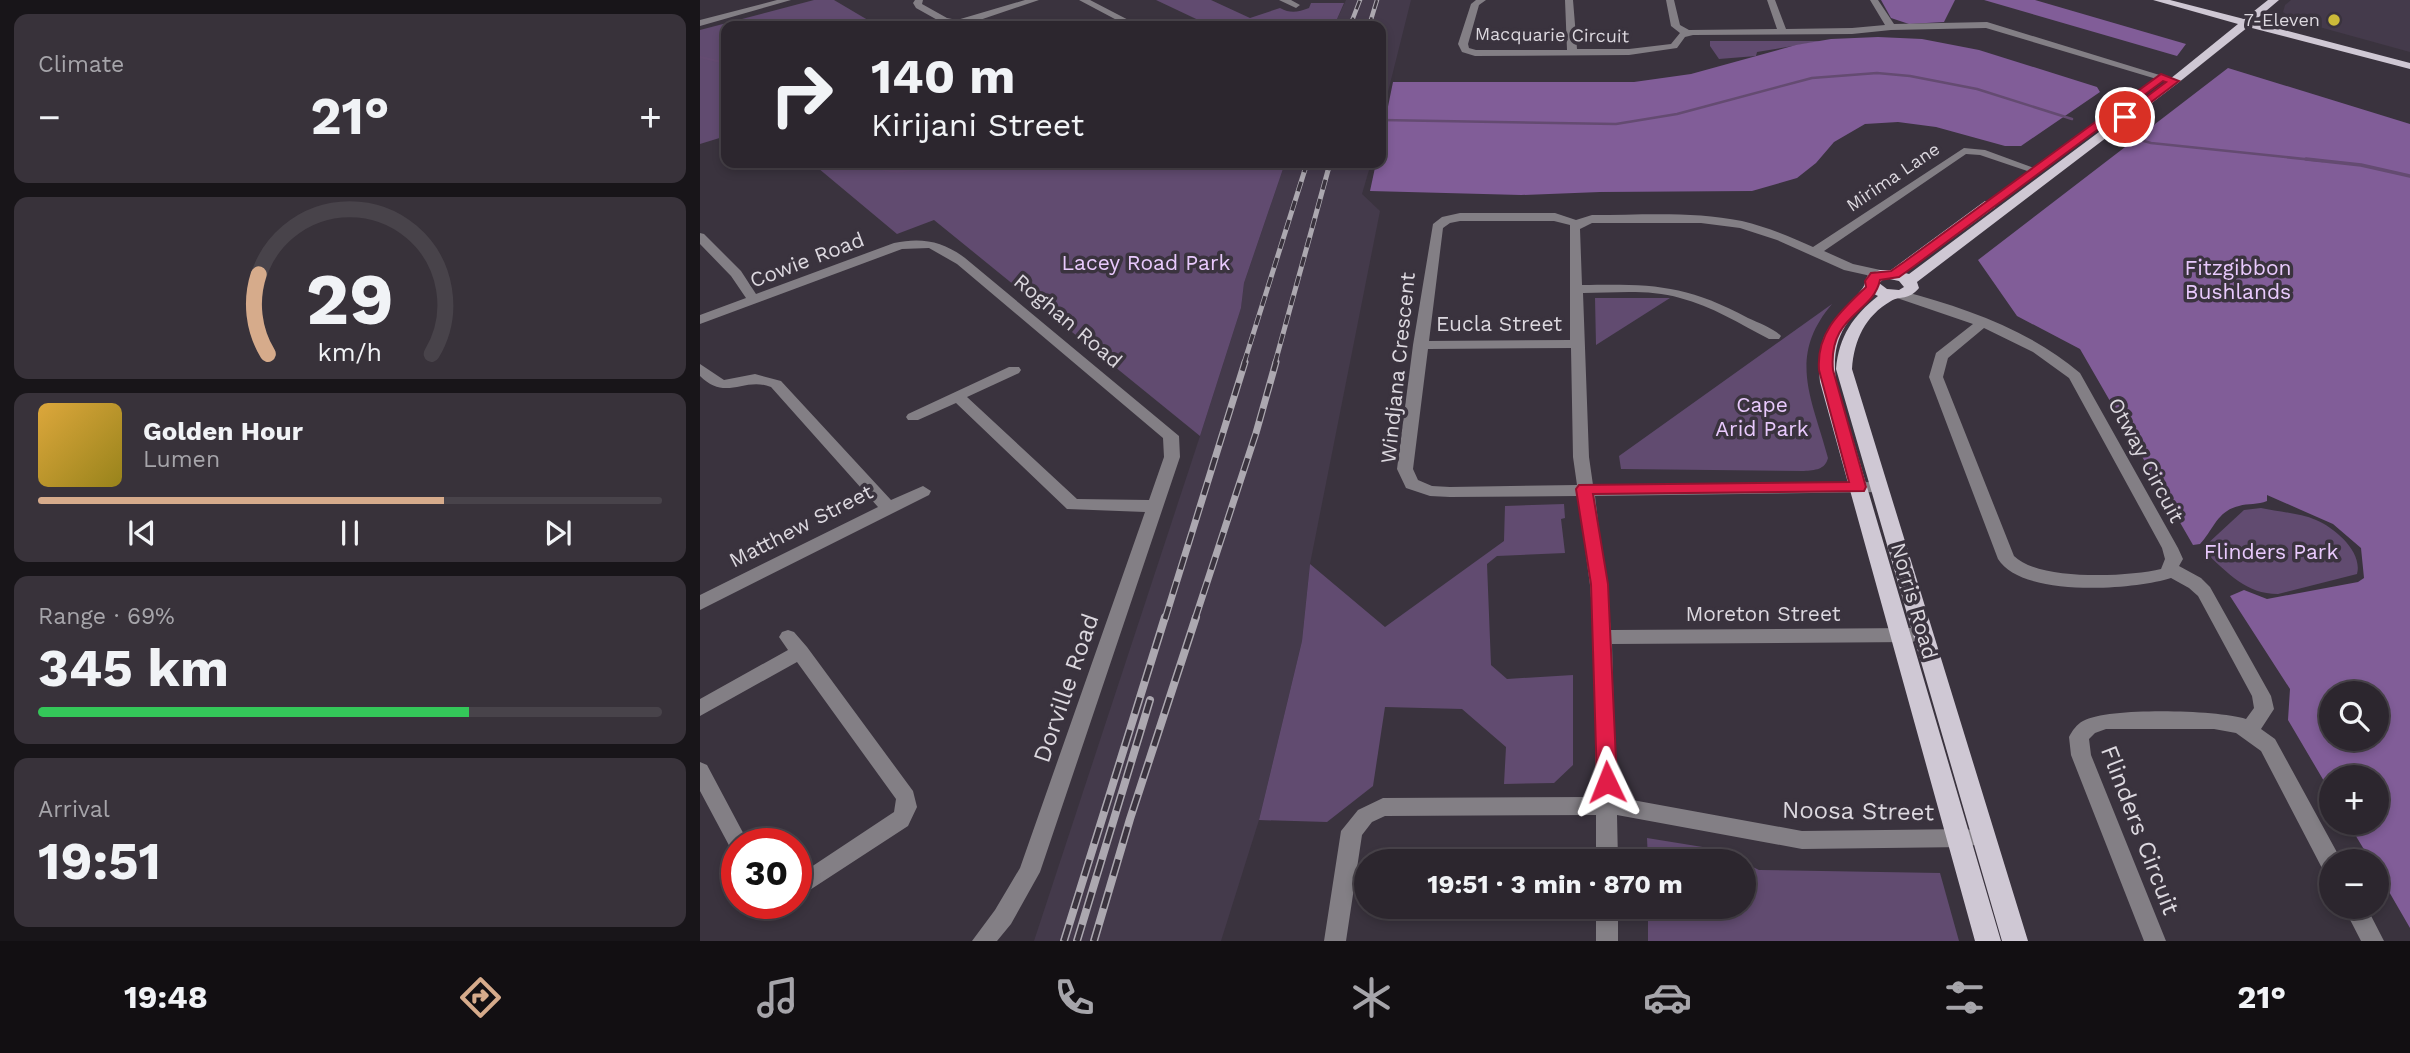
<!DOCTYPE html>
<html lang="en">
<head>
<meta charset="utf-8">
<style>
  :root { --surface:#2c262e; --page:#38323a; --text:#f1f3f6; --muted:#a6a5aa; --line:#48434a; --accent:#d6ab8b }
  body { margin:0; font-family:"Work Sans",sans-serif; background:var(--page); color:var(--text); height:100vh; display:flex; flex-direction:column; font-size:26px; white-space:nowrap }
  * { box-sizing:border-box; margin:0 }
  p { font-size:23px; color:var(--muted) }
  .icon { flex:none; width:38px; height:38px; fill:none; stroke:currentColor; stroke-width:2; stroke-linecap:round; stroke-linejoin:round }
  .map { position:relative; flex:1; overflow:hidden }
  .panel { display:flex; flex-direction:column; gap:14px; padding:14px; background:#181519; width:700px }
  .panel>* { flex:none }
  .hud { position:absolute; left:21px; top:21px; width:665px; height:147px; border-radius:14px; box-shadow:0 4px 10px #0003,0 0 0 2px var(--line); background:#2c262e; color:var(--text); overflow:hidden }
  .controls { position:absolute; left:1619px; top:681px; display:grid; gap:14px }
  .controls a { display:grid; place-items:center; width:70px; height:70px; border-radius:50%; background:var(--surface); box-shadow:0 4px 10px #0003,0 0 0 2px var(--line); font-size:35px }
  .speed { position:absolute; left:21px; top:828px; display:flex; gap:14px; font-size:35px; font-weight:700; text-align:center }
  .speed>* { display:grid; place-content:center; width:91px; height:91px; border-radius:50%; background:var(--surface); box-shadow:0 4px 10px #0003,0 0 0 2px var(--line); line-height:1 }
  .speed .limit { border:10px solid #d22; background:#fff; color:#111 }
  .pin { position:absolute; display:grid; place-items:center; width:60px; height:60px; color:#fff; margin:-30px; border:4px solid #fff; border-radius:50%; box-shadow:0 2px 7px #0007 }
  .me { position:absolute; width:77px; margin:-38px; rotate:358deg; stroke-linejoin:round; filter:drop-shadow(0 0 5px #0008) }
  .turn { display:flex; align-items:center; gap:24px; height:147px; padding:0 35px; font-size:32px }
  .turn .icon { width:91px; height:91px; stroke-width:2.5 }
  .turn b { display:block; font-size:49px; line-height:60px }
  .big { font-size:52px; font-weight:700; line-height:1.1 }
  .panel .tile { flex:1; display:flex; flex-direction:column; justify-content:center; gap:10px; min-width:0; padding:0 24px; border-radius:14px; background:var(--page) }
  .panel .dial { align-items:center; gap:0 }
  .dial svg { height:182px; overflow:visible; fill:none; stroke:var(--line); stroke-width:7; stroke-linecap:round; text-anchor:middle }
  .dial text { fill:var(--text); stroke:none }
  .song { display:flex; align-items:center; gap:21px }
  .cover { width:84px; height:84px; border-radius:10px; background:linear-gradient(135deg,hsl(40 70% 55%),hsl(50 70% 35%)) }
  .played { height:7px; border-radius:4px; background:linear-gradient(90deg,var(--accent) 65%,var(--line) 65%) }
  .keys { display:flex; justify-content:space-around; direction:ltr }
  .heat { display:flex; justify-content:space-between; align-items:center; font-size:38px; direction:ltr }
  .charge { height:10px; border-radius:5px; background:linear-gradient(90deg,#34c759 69%,var(--line) 0) }
  .trip { position:absolute; left:654px; top:849px; width:402px; height:70px; border-radius:35px; background:var(--surface); box-shadow:0 4px 10px #0003,0 0 0 2px var(--line); font-weight:700; line-height:70px; text-align:center }
  .tab-bar { display:flex; height:112px; justify-content:space-around; align-items:center; background:#120f12; color:var(--muted) }
  .tab-bar .icon { width:49px; height:49px }
  .tab-bar .current { color:var(--accent) }
  .tab-bar b { font-size:32px; color:var(--text) }
  main { display:flex; flex:1; min-height:0 }
  .map>svg:first-child { display:block }
  .built { fill:#443a4b }
  .green { fill:#614b70 }
  .forest { fill:#815d98; fill-rule:evenodd }
  .lines { fill:none; stroke-linecap:round; stroke-linejoin:round }
  .stream-far1 { stroke:#644b71; stroke-width:2.5 }
  .stream { stroke:#644b71; stroke-width:3.5 }
  .minor { fill:#837f85; fill-rule:evenodd }
  .major { fill:#cfc8d4; fill-rule:evenodd }
  .rail-far3-casing { stroke:#aca8b0; stroke-width:4.5 }
  .rail-far2-casing { stroke:#aca8b0; stroke-width:5 }
  .rail-far1-casing { stroke:#aca8b0; stroke-width:7 }
  .rail-casing { stroke:#aca8b0; stroke-width:8 }
  .rail-far3 { stroke:#3a333e; stroke-width:2.5; stroke-dasharray:9; stroke-linecap:butt }
  .rail-far2 { stroke:#3a333e; stroke-width:3.5; stroke-dasharray:10; stroke-linecap:butt }
  .rail-far1 { stroke:#3a333e; stroke-width:4.5; stroke-dasharray:13; stroke-linecap:butt }
  .rail { stroke:#3a333e; stroke-width:5; stroke-dasharray:17; stroke-linecap:butt }
  .route { fill:#e11d48; stroke:#92132f; stroke-width:2 }
  .poi-dot { fill:#cbba39; stroke:#3a333e; stroke-width:2.5 }
  .labels { text-anchor:middle; stroke-width:7; stroke-linejoin:round; paint-order:stroke }
  .far-poi-label { font-size:18px; fill:#dcd8df; stroke:#3a333e; text-anchor:end }
  .far-street-label { font-size:18px; fill:#dcd8df; stroke:#3a333e }
  .street-label { font-size:21px; fill:#dcd8df; stroke:#3a333e }
  .park-label { font-size:21px; fill:#e9cafd; stroke:#3a333e }
  .near-street-label { font-size:24px; fill:#dcd8df; stroke:#3a333e }
</style>
</head>
<body>
<main>
<section class="panel">
<div class="tile"><p>Climate</p>
<div class="heat"><a>−</a><b class="big">21°</b><a>+</a></div>
</div>
<div class="tile dial"><svg viewBox="0 0 100 80">
<path d="M14 69A42 42 0 1 1 86 69"/>
<path d="M14 69A42 42 0 0 1 10 34" stroke="#d6ab8b"/>
<text x="50" y="56" font-size="32" font-weight="700">29</text>
<text x="50" y="72" font-size="11">km/h</text>
</svg></div>
<div class="tile">
<div class="song"><i class="cover"></i><div><b>Golden Hour</b><p>Lumen</p></div></div>
<div class="played"></div>
<div class="keys"><svg class="icon" aria-label="previous" viewBox="0 0 24 24"><path d="M18 5L8 12l10 7zM5 5v14"/></svg><svg class="icon" aria-label="pause" viewBox="0 0 24 24"><path d="M8 5v14M16 5v14"/></svg><svg class="icon" aria-label="next" viewBox="0 0 24 24"><path d="M6 5l10 7-10 7zM19 5v14"/></svg></div>
</div>
<div class="tile"><p>Range · 69%</p><b class="big">345 km</b><div class="charge"></div></div>
<div class="tile"><p>Arrival</p><b class="big">19:51</b></div>
</section>
<div class="map">
<svg width="1710" height="941" viewBox="0 0 1710 941">
  <rect width="100%" height="100%" fill="#3a333e"/>
  <path class="built" d="M646,0H711L685,104L681,106V26H634Z
    M1591,0H1710V52L1594,20L1583,12L1585,5Z
    M585,163H671L662,194L680,211L610,564L602,641L559,820L521,941H334L500,436L541,308L544,283Z"/>
  <path class="green" d="M114,0H134L178,26H26V136L0,144V30Z
    M456,0H511L550,18L580,8C591,14 598,12 609,8L611,3H644L634,26H511Z
    M1010,41H1123L1057,52L1056,56L1019,59L1010,46Z
    M112,163H585L544,283L541,308L500,436L234,220L197,234Z
    M895,298H970L896,345Z
    M1132,304C1087,357 1112,398 1128,458C1125,470 1115,470 1104,471L921,469L919,456Z
    M864,504L865,518L861,519L865,553L797,556L787,564L791,665L807,679L873,675V765L854,783L804,784L806,747L762,709L685,707L673,786L627,822L559,820L602,641L610,564L685,627L804,541L805,506Z
    M1561,508C1579,512 1600,513 1616,520C1635,528 1663,552 1657,574L1578,594C1546,594 1528,573 1506,553L1505,546L1544,510Z
    M947,838L1015,849L1040,861H948Z
    M1045,863L1059,870L1240,873L1259,941H948V907L1045,906Z"/>
  <path class="forest" d="M1181,0H1255L1244,22L1209,24L1191,18Z
    M1284,0H1335L1486,44L1477,56Z
    M1178,37L1222,39L1279,50L1397,87L1400,92L1321,146H1305L1236,127L1198,122L1165,124L1134,142L1116,163L1097,178L1052,191L900,192L821,195L670,191L676,163H681V141L693,82H934L991,74L1096,45L1131,39Z
    M1528,68L1710,124V928L1677,871L1676,861H1671L1648,823L1676,822V777H1631V793L1588,720L1590,689L1530,596L1544,590L1567,599L1658,582L1664,578L1661,548L1633,524L1567,495V501C1558,505 1548,503 1539,506C1517,511 1514,529 1500,544L1493,545L1380,349L1317,316L1278,260ZM1676,693V738H1631V693Z"/>
  <g class="lines">
    <path class="stream-far1" d="M0,57L26,63
      M681,120L916,124L977,114L1112,78L1177,73L1210,76L1277,89L1372,119
      M1422,135L1451,143L1623,161"/>
    <path class="stream" d="M1606,159L1661,165L1710,176
      M170,163C198,179 212,167 241,163"/>
    <path class="minor" d="M77,0H91L0,26V20Z
      M215,0H223L222,4L247,18L257,20L325,0H339L262,26L241,22L216,8L213,3Z
      M379,0H390L440,26H428Z
      M579,0H591L600,5L596,8Z
      M776,0H786L779,5L768,44L769,48L776,50H867L865,0H873L877,49H929L971,44L980,33L971,26L966,0H974L980,25L989,30L1077,29L1067,0H1075L1086,29L1152,28L1185,25L1170,0H1178L1194,24L1287,22L1479,81L1470,83L1286,28L1191,30L1152,34L993,35L985,37L977,48L929,55L775,56L762,52L758,44L771,4Z
      M1264,148L1285,150L1342,171L1336,174L1280,155L1266,154L1124,251L1153,264L1185,271L1186,274L1180,278L1144,270L1077,240L1040,228L1001,223H892L880,229L882,285C952,284 985,284 1048,318C1059,323 1073,328 1081,336L1079,339H1069C1040,324 1012,306 980,298C949,289 915,293 883,293L889,457L893,485L1178,482L1186,487L1178,492L895,496L911,630L1212,628L1218,630L1221,635L1218,640L1212,642L912,644L916,797L1102,831L1267,829L1274,831L1278,838L1274,845L1267,847L1102,849L917,815L918,861H896V815L685,816L672,822L662,835L646,941H624L641,831L658,810L683,798L896,797L894,637L890,585L878,496L750,497L730,496L706,488L697,469L713,345L733,224L742,217L760,213H855L876,220L892,215C942,215 993,211 1042,221C1067,227 1091,237 1113,247ZM760,221H854L870,225V340L729,341L743,228L750,223ZM871,348L873,457L877,485L750,487L732,486L718,480L713,469L728,349Z
      M0,233L4,234L41,271L56,294L194,243C221,237 243,241 265,258L479,436L480,457L340,872L311,924L297,941H272L295,910L320,868L445,512L367,509L256,403L218,420H208L206,417L208,414L309,367H319L321,370L319,373L267,397L377,499L449,500L464,457L463,438L257,264L229,248L202,249L0,324V315L46,298L31,276L0,244Z
      M1202,291C1264,307 1331,331 1380,373L1478,548L1483,559L1479,566L1501,578L1510,587L1571,696L1574,709L1561,729L1575,739L1639,856L1641,861H1631V873L1623,870L1561,751L1536,733L1514,729H1406L1395,733L1389,739L1391,755L1466,941H1444L1371,755L1369,737C1372,731 1377,724 1383,721C1410,707 1516,710 1546,719L1554,708L1552,696L1498,596L1489,588L1471,578C1433,590 1322,598 1298,559L1229,377L1236,353L1273,324L1197,298L1195,295ZM1284,328L1333,352L1369,378L1462,548L1465,559L1461,569C1428,577 1339,581 1314,556L1243,377L1248,358Z
      M0,364L24,380L55,374L81,381L191,500L223,486L231,491L229,495L0,610V595L178,507L71,387C44,376 26,402 0,376Z
      M88,630L94,632L107,647L213,791L217,807L208,826L96,899V877L194,812L196,799L97,662L0,716V699L88,650L79,637L82,632Z
      M0,762L7,765L49,844H37V853L32,851L0,791Z
      M896,906H918V941H896Z
      M1643,906H1666L1684,941H1661Z"/>
    <path class="major" d="M1453,0H1470L1544,19L1568,0H1579L1553,22L1710,63V69L1548,27L1478,83L1217,282L1219,288C1208,301 1201,295 1191,301C1165,316 1154,340 1152,369L1328,941H1302L1136,369C1139,336 1153,316 1178,296L1174,294C1144,322 1131,339 1136,382L1301,941H1275L1120,382C1115,329 1133,325 1162,289C1165,286 1165,280 1168,275L1180,270H1191L1285,201H1295V207L1205,273L1209,274L1470,79L1538,24ZM1185,278L1199,281L1204,287L1199,290L1187,289L1179,283Z"/>
    <g class="rail-far3-casing">
      <path id="rail-far3" d="M650,26L660,0
        M669,26L677,0"/>
    </g>
    <g class="rail-far2-casing">
      <path id="rail-far2" d="M544,363L607,163
        M575,363L630,163"/>
    </g>
    <g class="rail-far1-casing">
      <path id="rail-far1" d="M465,619L545,362
        M495,619L556,433L576,362"/>
    </g>
    <g class="rail-casing">
      <path id="rail" d="M364,941L465,617
        M377,941L450,700
        M394,941L430,819L496,617"/>
    </g>
    <use href="#rail-far3" class="rail-far3"/>
    <use href="#rail-far2" class="rail-far2"/>
    <use href="#rail-far1" class="rail-far1"/>
    <use href="#rail" class="rail"/>
  </g>
  <path class="route" d="M1461,74L1479,81L1429,119H1422V115L1466,82L1463,81L1213,267L1199,277L1180,280C1173,314 1128,314 1133,370L1166,487L1164,491L893,494L908,584L917,782L914,788L907,790L900,788L897,782L891,584L876,489L879,485L1149,482L1119,370C1116,332 1141,311 1166,287L1165,281L1171,273L1191,271L1204,262Z"/>
  <circle class="poi-dot" cx="1634" cy="20" r="7"/>
  <g class="labels">
    <g class="far-poi-label">
      <text x="1620" y="26">7-Eleven</text>
    </g>
    <g class="far-street-label">
      <text transform="translate(852 35) rotate(1)" y="6">Macquarie Circuit</text>
      <text transform="translate(1193 177) rotate(-34)" y="6">Mirima Lane</text>
    </g>
    <g class="street-label">
      <text transform="translate(107 260) rotate(-21)" y="7">Cowie Road</text>
      <text transform="translate(368 321) rotate(40)" y="7">Roghan Road</text>
      <text x="799" y="331">Eucla Street</text>
      <text transform="translate(698 368) rotate(-84)" y="7">Windjana Crescent</text>
      <text transform="translate(1446 460) rotate(62)" y="7">Otway Circuit</text>
      <text transform="translate(101 526) rotate(-27)" y="7">Matthew Street</text>
      <text transform="translate(1214 601) rotate(74)" y="7">Norris Road</text>
      <text x="1063" y="621">Moreton Street</text>
    </g>
    <g class="park-label">
      <text x="446" y="270">Lacey Road Park</text>
      <text x="1538" y="275">Fitzgibbon<tspan x="1538" dy="24">Bushlands</tspan></text>
      <text x="1062" y="412">Cape<tspan x="1062" dy="24">Arid Park</tspan></text>
      <text x="1571" y="559">Flinders Park</text>
    </g>
    <g class="near-street-label">
      <text transform="translate(366 688) rotate(-71)" y="8">Dorville Road</text>
      <text transform="translate(1158 811) rotate(1)" y="8">Noosa Street</text>
      <text transform="translate(1440 830) rotate(69)" y="8">Flinders Circuit</text>
    </g>
  </g>
</svg>
<div class="controls">
<a><svg class="icon" aria-label="search" viewBox="0 0 24 24"><circle cx="10" cy="10" r="6"/><path d="M15 15l6 6"/></svg></a>
<a>+</a>
<a>−</a>
</div>
<div class="speed"><div class="limit">30</div></div>
<div class="pin" style="left:1425px;top:117px;background:#d93025"><svg class="icon" aria-label="arrive" viewBox="0 0 24 24"><path d="M6 21V4h12l-3 4 3 4H6"/></svg></div>
<svg class="me" style="left:907px;top:782px" viewBox="-20 -20 40 40"><path d="M0-17L14 15 0 8-14 15z" fill="#e11d48" stroke="#fff" stroke-width="4"/></svg>
<div class="trip">19:51 · 3 min · 870 m</div>
<div class="hud">
<div class="turn"><svg class="icon" aria-label="right" viewBox="0 0 24 24"><path d="M7 20v-9h11M14 6l5 5-5 5"/></svg><div><b>140 m</b>Kirijani Street</div></div>
</div>
</div>
</main>
<nav class="tab-bar">
<b>19:48</b>
<svg class="icon current" aria-label="directions" viewBox="0 0 24 24"><path d="M12 3l9 9-9 9-9-9zM9 14v-3h6M13 9l2 2-2 2"/></svg>
<svg class="icon" aria-label="music" viewBox="0 0 24 24"><path d="M9 18V5l10-2v13"/><circle cx="6" cy="18" r="3"/><circle cx="16" cy="16" r="3"/></svg>
<svg class="icon" aria-label="phone" viewBox="0 0 24 24"><path d="M5 4h4l2 5-3 2q2 4 5 5l2-3 5 2v4C11 20 4 13 5 4z"/></svg>
<svg class="icon" aria-label="climate" viewBox="0 0 24 24"><path d="M12 3v18M4 7l16 10M4 17L20 7"/></svg>
<svg class="icon" aria-label="car" viewBox="0 0 24 24"><path d="M5 17H2v-5l4-1 3-4h7l3 4 3 1v5h-3M9 17h6M6 11h13"/><circle cx="7" cy="17" r="2"/><circle cx="17" cy="17" r="2"/></svg>
<svg class="icon" aria-label="filters" viewBox="0 0 24 24"><path d="M4 7h16M4 17h16"/><circle cx="9" cy="7" r="2"/><circle cx="15" cy="17" r="2"/></svg>
<b>21°</b>
</nav>
</body>
</html>
